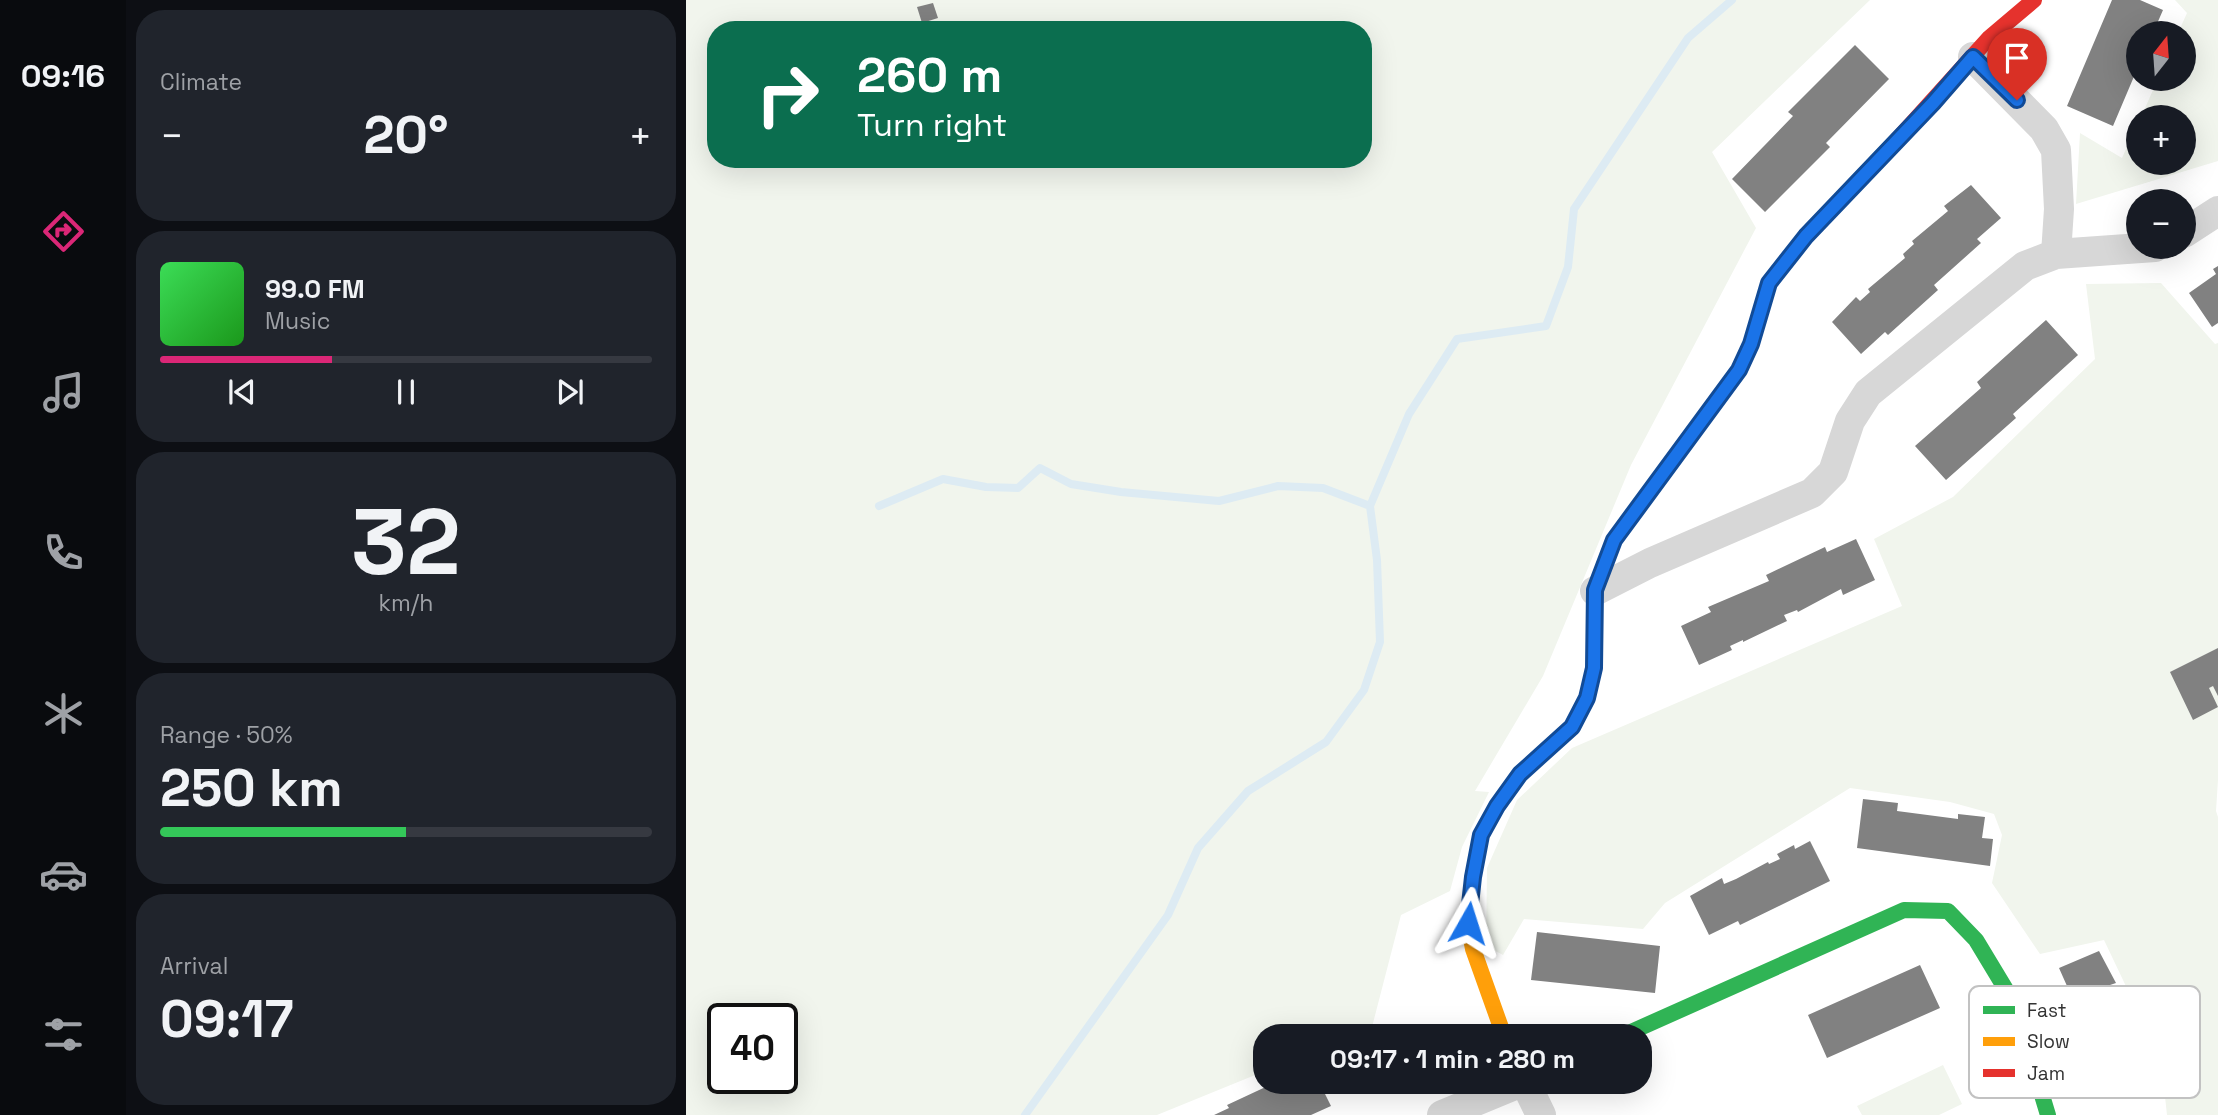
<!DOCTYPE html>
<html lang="en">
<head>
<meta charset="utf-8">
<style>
  :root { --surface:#171b24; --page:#20242c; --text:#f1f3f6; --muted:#9ea1a6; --line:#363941; --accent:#db2777 }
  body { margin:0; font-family:"Space Grotesk",sans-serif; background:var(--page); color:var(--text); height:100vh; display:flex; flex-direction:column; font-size:26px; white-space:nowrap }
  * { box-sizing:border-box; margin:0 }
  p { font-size:23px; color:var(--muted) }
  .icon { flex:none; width:38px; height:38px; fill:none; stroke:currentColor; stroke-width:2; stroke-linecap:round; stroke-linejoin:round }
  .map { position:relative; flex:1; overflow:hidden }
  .sheet { display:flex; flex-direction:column; gap:10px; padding:10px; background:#0d0f14; width:560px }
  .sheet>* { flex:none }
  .guide { position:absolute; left:21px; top:21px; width:665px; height:147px; border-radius:28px; box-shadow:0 7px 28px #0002; background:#0b6e4f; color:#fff; overflow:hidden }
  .needle { width:46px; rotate:17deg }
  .fabs { position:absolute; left:1440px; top:21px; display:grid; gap:14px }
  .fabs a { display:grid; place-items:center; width:70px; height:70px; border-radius:50%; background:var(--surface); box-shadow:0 7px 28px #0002; font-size:35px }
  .speed { position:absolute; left:21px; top:1003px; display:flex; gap:14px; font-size:35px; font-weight:700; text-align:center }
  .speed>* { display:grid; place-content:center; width:91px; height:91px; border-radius:50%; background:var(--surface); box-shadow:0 7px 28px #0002; line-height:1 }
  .speed .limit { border:4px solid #111; border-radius:10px; background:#fff; color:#111 }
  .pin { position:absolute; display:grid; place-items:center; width:60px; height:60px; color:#fff; margin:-72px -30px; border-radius:50% 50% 50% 0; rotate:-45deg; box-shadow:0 0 7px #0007 }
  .pin .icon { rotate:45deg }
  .me { position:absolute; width:77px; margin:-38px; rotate:6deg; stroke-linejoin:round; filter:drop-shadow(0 0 5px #0008) }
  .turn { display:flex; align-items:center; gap:24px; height:147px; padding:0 35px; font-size:32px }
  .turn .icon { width:91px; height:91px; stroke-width:2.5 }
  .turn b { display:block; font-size:49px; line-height:60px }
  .big { font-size:52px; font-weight:600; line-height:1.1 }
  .sheet .tile { flex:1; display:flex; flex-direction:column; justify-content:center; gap:10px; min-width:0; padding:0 24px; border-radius:28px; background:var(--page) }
  .sheet .dial { align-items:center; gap:0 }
  .dial b { font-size:91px; line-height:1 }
  .song { display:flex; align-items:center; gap:21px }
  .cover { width:84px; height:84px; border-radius:10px; background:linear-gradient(135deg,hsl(130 70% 55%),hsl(120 70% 35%)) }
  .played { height:7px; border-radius:4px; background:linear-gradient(90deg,var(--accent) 35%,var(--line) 35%) }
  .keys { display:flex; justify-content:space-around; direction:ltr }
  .heat { display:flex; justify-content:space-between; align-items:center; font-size:38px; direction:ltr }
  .charge { height:10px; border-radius:5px; background:linear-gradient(90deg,#34c759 50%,var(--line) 0) }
  .trip { position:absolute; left:567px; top:1024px; width:399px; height:70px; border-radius:28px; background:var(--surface); box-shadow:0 7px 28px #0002; font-weight:600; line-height:70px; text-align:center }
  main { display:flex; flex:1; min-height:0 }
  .dock { display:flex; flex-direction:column; width:126px; justify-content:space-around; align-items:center; background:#090b0e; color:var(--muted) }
  .dock .icon { width:49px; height:49px }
  .dock .active { color:var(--accent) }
  .dock b { font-size:32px; color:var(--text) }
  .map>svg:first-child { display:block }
  .green { fill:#f1f5ed; fill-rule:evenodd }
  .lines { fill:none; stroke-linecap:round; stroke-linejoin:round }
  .stream { stroke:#ddebf3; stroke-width:8 }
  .building { fill:#818181 }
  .street { stroke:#d7d7d7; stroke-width:30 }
  .fast { stroke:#30b455; stroke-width:16 }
  .slow { stroke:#ff9f0a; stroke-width:16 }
  .jam { stroke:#e5322d; stroke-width:16 }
  .route-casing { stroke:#114b97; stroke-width:18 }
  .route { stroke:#1a73e8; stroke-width:12 }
  .key { fill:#fff; stroke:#c2c2c2; stroke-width:2 }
  .key-label { font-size:19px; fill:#333 }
</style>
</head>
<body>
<main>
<nav class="dock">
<b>09:16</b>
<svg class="icon active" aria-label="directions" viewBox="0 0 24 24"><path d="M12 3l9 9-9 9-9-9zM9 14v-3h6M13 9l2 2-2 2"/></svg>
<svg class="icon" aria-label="music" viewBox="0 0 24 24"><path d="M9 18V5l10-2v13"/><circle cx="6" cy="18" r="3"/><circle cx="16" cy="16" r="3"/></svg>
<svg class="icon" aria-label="phone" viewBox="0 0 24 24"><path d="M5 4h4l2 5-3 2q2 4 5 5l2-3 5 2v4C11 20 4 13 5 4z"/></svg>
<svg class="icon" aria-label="climate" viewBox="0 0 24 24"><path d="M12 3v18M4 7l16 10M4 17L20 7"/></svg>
<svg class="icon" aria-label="car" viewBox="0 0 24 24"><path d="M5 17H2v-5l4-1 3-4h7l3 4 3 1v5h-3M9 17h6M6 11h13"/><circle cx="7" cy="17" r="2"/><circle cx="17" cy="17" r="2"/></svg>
<svg class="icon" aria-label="filters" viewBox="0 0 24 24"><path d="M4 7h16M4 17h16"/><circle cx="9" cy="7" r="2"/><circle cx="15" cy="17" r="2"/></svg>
</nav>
<section class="sheet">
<div class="tile"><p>Climate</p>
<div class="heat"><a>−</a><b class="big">20°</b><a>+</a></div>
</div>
<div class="tile">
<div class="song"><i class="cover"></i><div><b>99.0 FM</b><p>Music</p></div></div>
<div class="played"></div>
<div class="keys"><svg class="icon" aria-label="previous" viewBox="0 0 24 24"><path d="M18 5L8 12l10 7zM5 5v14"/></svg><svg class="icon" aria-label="pause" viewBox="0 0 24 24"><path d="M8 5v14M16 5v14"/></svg><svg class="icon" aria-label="next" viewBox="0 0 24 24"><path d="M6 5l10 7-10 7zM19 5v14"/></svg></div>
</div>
<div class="tile dial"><b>32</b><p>km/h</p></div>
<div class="tile"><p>Range · 50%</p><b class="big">250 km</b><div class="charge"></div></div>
<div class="tile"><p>Arrival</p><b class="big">09:17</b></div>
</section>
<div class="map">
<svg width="1532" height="1115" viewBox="0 0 1532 1115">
  <rect width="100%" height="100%" fill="#fff"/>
  <path class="green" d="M0,0H1184L1026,152L1070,228L945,465L857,676L789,791L803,792L776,847L764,891L715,915L686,1027L665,1036H579V1071L471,1115H0ZM30,30H677V159H30ZM37,1018H96V1078H37Z
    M1489,0H1532V161L1390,204L1394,133L1436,158L1452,122V163H1498V117H1455L1472,79H1498V33H1492L1501,13Z
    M1475,283L1529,344L1532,343V780L1530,811L1532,817V1115H1481L1475,1060L1418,940L1354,954L1306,883L1316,835L1308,814L1264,802L1164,788L979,903L957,929L838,919L817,955L800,946L801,868L831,800L886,748L1216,606L1188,539L1267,497L1409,359L1400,284Z
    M1257,1065L1276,1104L1253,1115H1176L1171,1106Z"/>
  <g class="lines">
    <path class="stream" d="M193,506L257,479L300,487L332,488L354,468L385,484L435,492L533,501L592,486L637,488L684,506
      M339,1115L482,915L512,848L562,791L640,742L678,690L694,642L691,560L684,506L723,414L771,339L860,326L882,267L888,209L1002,38L1046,0"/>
  </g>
  <path class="building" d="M1426,0H1454L1477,10L1467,33H1452V67L1427,126L1381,106Z
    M247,3L252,18L236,23L231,7Z
    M1169,45L1203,79L1140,143L1144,147L1079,212L1046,179L1107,116L1102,112Z
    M1285,185L1315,218L1291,239L1295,243L1248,285L1252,290L1202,335L1199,332L1175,354L1146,322L1170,297L1174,301L1184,292L1182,289L1219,258L1217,254L1228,244L1226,241L1262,211L1258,206Z
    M1532,266V323L1526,327L1503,293L1530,274L1527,269Z
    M1360,320L1392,355L1327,414L1330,418L1260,480L1229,446L1295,388L1291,382Z
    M1170,539L1189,580L1157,595L1155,589L1112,612L1111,610L1098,615L1101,621L1057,642V640L1044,646L1046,650L1013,665L995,626L1025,612L1022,607L1083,581L1080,575L1139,547L1141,552Z
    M1532,648V696L1527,686L1523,688L1532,707L1507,720L1484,672Z
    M1177,799L1212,803L1211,811L1272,819V814L1299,817L1296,838L1307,839L1304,866L1171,848Z
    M1124,841L1144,881L1054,925L1052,921L1023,935L1004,896L1036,878L1038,884L1050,879L1082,862L1083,864L1094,859L1091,854L1108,845L1109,849Z
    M851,932L974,946L969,993L845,980Z
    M1413,951L1430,983L1424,985L1445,1030L1442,1031L1447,1042L1452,1039L1464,1074L1424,1091L1411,1062L1408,1063L1379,998L1385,995L1373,968Z
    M1234,965L1254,1008L1141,1058L1122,1015Z
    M590,1082H633L645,1106L625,1115H528L543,1108L541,1105Z"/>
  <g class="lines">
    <path class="street" d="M1287,57L1358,129L1370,150L1373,209L1370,254
      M1498,233L1532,211
      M909,591L964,563L1126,493L1147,472L1164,421L1182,393L1339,266L1370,254L1469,247
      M839,1082L855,1115
      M756,1115L836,1082"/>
    <path class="fast" d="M920,561L928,540L1053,370L1065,344L1083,283L1120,236L1209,142
      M936,1036L1218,910L1262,911L1290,940L1328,1003L1362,1115"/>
    <path class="slow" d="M818,1036L787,949L782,923L787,877L795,835L811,806L834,774L886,727L901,698L908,668L909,591L920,561"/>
    <path class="jam" d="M1209,142L1303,38L1348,0"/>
  </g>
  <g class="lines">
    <g class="route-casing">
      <path id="route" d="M782,923L787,877L795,835L811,806L834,774L886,727L901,698L908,668L909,590L928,540L1053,370L1065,344L1083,283L1120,236L1247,103L1287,57L1331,100"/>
    </g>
    <use href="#route" class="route"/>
  </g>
  <rect x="1283" y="986" width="231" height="112" rx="10" class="key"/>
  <rect x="1297" y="1006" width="32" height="8" fill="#30b455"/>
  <rect x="1297" y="1037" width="32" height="9" fill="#ff9f0a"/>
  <rect x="1297" y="1069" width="32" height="8" fill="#e5322d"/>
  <g class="key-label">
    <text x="1341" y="1017">Fast</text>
    <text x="1341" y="1048">Slow</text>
    <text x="1341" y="1080">Jam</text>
  </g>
</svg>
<div class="fabs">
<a><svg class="needle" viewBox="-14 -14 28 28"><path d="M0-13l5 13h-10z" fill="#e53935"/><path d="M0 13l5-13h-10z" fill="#9ea1a6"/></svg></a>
<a>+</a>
<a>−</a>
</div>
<div class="speed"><div class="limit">40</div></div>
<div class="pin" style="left:1331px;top:100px;background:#d93025"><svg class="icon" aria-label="arrive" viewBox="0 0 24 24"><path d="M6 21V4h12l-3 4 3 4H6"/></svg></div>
<svg class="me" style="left:782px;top:923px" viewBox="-20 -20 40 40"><path d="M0-17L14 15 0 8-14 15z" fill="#1a73e8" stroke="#fff" stroke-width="4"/></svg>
<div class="trip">09:17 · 1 min · 280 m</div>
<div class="guide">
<div class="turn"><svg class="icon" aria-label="right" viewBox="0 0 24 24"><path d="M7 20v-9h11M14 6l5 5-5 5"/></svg><div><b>260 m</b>Turn right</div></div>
</div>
</div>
</main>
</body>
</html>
